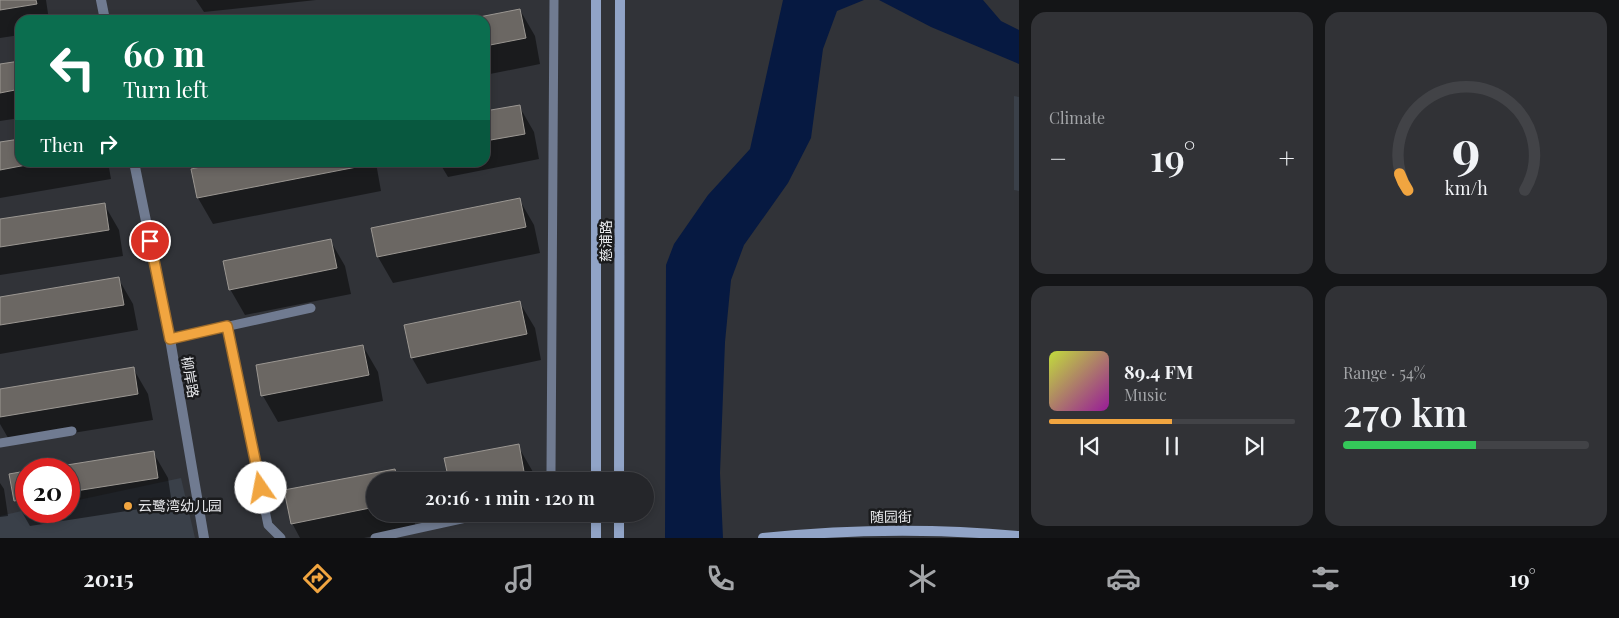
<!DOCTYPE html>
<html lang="en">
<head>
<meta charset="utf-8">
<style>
  :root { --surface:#25262a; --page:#313236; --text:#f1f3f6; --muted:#a3a5a8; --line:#424347; --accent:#f1a540 }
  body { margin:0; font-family:"Playfair Display","Noto Sans SC",serif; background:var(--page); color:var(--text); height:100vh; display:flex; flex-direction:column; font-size:19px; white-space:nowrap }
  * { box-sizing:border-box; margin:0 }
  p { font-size:16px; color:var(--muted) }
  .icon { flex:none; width:28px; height:28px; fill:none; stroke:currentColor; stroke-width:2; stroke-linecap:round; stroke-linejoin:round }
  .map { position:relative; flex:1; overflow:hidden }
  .side { display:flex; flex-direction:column; gap:12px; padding:12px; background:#141517; width:600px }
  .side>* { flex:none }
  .banner { position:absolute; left:15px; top:15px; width:475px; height:152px; border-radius:15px; box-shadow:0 2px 8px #0003,0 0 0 1px var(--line); background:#0b6e4f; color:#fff; overflow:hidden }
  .speed { position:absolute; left:15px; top:458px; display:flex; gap:10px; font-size:25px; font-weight:700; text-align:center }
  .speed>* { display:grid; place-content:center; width:65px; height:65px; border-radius:50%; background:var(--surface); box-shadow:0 2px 8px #0003,0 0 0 1px var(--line); line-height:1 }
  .speed .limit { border:8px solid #d22; background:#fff; color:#111 }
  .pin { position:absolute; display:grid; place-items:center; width:42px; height:42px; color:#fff; margin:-21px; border:2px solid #fff; border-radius:50%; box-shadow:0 1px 5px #0007 }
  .me { position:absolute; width:55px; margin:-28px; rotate:348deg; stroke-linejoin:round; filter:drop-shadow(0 0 4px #0008) }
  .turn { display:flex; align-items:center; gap:18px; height:105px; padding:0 25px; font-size:22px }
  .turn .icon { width:65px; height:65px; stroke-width:2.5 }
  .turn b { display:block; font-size:35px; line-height:42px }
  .then { display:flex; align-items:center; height:48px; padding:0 25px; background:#0003; gap:10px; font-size:19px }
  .big { font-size:38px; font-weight:600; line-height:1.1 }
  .side .tile { flex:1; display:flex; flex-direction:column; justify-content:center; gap:8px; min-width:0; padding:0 18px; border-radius:15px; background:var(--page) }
  .side .dial { align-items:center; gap:0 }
  .dial svg { height:130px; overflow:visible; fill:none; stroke:var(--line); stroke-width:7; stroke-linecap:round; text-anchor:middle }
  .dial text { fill:var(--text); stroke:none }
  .song { display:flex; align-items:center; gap:15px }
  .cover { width:60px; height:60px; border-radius:8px; background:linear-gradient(135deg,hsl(70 70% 55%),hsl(300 70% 35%)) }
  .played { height:5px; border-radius:2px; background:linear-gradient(90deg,var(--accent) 50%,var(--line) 50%) }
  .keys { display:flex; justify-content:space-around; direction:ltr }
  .heat { display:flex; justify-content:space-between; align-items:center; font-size:28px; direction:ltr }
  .charge { height:8px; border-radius:4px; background:linear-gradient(90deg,#34c759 54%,var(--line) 0) }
  .side .tiles { flex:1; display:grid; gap:12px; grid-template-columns:repeat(2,1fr) }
  .trip { position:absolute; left:366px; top:472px; width:288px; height:50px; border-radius:25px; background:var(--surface); box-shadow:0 2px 8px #0003,0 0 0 1px var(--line); font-weight:600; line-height:50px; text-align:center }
  .tabs { display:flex; height:80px; justify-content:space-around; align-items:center; background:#0f0f11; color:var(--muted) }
  .tabs .icon { width:35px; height:35px }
  .tabs .active { color:var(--accent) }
  .tabs b { font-size:22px; color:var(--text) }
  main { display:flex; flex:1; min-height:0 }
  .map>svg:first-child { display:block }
  .built { fill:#3a4049 }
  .water { fill:#061941 }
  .shadow { fill:#0007 }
  .building { fill:#6b6763; stroke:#9b9792 }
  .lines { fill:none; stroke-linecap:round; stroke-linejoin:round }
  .lane { stroke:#707b91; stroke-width:9 }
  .street { stroke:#707b91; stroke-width:10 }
  .secondary { stroke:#91a4c7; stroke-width:10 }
  .route-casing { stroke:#9d6b2a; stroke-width:12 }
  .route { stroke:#f1a540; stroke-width:9 }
  .poi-dot { fill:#f1a540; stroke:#1a1b1d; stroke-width:2 }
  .labels { text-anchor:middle; stroke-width:5; stroke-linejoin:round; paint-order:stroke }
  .street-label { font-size:14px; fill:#e7e8eb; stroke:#1a1b1d }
  .poi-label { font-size:14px; fill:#e7e8eb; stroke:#1a1b1d; text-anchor:start }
</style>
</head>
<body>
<main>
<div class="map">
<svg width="1019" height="538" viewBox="0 0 1019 538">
  <rect width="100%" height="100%" fill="#313338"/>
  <path class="built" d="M1014,96L1019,97V191L1014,190Z
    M181,478L195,538H0V516L26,510L69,511V502Z"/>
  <path class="water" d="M783,0H864L837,11L823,49L811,138L788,183L744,245L731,280L725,342L720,473L723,538H665L666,265L674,244L708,195L750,149Z
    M879,0H983L1001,21L1019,30V64L931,27Z"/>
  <path class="shadow" d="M0,0H46L49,20H20V35L0,38Z
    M196,0H316L204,12Z
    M520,10L535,36L540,64L485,75V20H471Z
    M20,62V118L0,121V66Z
    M519,106L534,132L539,159L448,177L439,162H485V113Z
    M20,140V162H108L111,179L0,198V143Z
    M231,162L376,163L381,191L213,224L198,198L193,170Z
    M519,199L534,225L540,253L393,283L378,257L372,229Z
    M104,204L119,230L123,256L0,275V221Z
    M330,240L345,266L351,294L245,315L230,289Z
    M118,278L133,304L138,330L0,354V298Z
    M520,303L535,328L541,360L427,384L412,358Z
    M363,346L378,372L383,401L278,422L263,396L257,366Z
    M133,368L148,394L153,420L11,443L0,424V390Z
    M518,446L533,472L535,481H450L446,459Z
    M153,452L168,478L172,504L30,526L15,500L11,475L26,472V511H69V469Z
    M395,470L401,481H375V514H413L416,528L364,538H300L292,523Z
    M0,483L4,489L8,516L0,517Z"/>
  <path class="building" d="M0,0H36L37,4L0,10Z
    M520,9L526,38L485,46V20H464Z
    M20,61V89L0,93V64Z
    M520,105L525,134L485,141V111Z
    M20,139V162H42L0,170V142Z
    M225,162H367V165L197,198L191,169Z
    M520,198L526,227L377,257L371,228Z
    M105,203L109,230L0,247V219Z
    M331,239L337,268L229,290L223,261Z
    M119,277L124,305L0,325V297Z
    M520,301L527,334L411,358L404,325Z
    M363,345L369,375L261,396L256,365Z
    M134,367L138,394L0,417V389Z
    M519,444L525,477L502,481H449L444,458Z
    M154,451L158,478L69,492V469H42Z
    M395,469L398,481H375V507L291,524L284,490Z
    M26,471V499L14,501L9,474Z"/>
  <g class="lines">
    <path class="lane" d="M227,326L268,525L281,538
      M170,339L311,308
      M0,443L72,431
      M549,481L551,471L554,0
      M375,538L484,514"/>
    <path class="street" d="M101,0L105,20
      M134,162L170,339L204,538"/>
    <path class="secondary" d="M596,481V0
      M619,481L620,0
      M596,538V514
      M619,538V514
      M763,538C850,529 932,528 1019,536"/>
  </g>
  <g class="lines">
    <g class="route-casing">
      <path id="route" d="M150,241L170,339L227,326L261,488"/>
    </g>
    <use href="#route" class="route"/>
  </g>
  <circle class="poi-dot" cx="128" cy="506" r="5"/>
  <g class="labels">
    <g class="street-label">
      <text transform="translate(606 241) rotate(-90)" y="5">慈浦路</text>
      <text transform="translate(190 377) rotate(80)" y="5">柳岸路</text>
      <text transform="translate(891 517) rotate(-1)" y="5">随园街</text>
    </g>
    <g class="poi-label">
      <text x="138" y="511">云鹭湾幼儿园</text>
    </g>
  </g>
</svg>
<div class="speed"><div class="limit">20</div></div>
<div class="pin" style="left:150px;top:241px;background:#d93025"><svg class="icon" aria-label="arrive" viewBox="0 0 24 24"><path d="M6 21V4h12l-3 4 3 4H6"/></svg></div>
<svg class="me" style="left:261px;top:488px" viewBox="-20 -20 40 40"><circle r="19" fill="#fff"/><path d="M0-13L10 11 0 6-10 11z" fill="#f1a540"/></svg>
<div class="trip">20:16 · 1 min · 120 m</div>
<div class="banner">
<div class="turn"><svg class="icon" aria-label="left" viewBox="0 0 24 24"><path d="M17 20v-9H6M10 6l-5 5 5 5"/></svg><div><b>60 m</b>Turn left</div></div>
<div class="then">Then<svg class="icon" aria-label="right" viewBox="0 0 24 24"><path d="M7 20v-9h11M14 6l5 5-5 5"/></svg></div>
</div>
</div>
<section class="side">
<div class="tiles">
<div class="tile"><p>Climate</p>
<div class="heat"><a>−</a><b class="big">19°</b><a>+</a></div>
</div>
<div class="tile dial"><svg viewBox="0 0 100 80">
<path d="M14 69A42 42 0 1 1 86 69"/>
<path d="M14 69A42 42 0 0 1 9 59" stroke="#f1a540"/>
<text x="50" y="56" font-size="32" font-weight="700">9</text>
<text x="50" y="72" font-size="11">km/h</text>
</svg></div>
<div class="tile">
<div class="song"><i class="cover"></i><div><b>89.4 FM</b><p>Music</p></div></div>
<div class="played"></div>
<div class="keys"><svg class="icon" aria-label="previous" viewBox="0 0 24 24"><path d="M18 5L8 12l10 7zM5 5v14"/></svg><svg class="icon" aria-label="pause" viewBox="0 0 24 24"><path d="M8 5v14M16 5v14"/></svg><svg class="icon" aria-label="next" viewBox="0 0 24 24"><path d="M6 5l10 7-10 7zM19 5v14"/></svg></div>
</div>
<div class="tile"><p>Range · 54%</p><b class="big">270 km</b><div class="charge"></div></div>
</div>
</section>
</main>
<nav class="tabs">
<b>20:15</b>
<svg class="icon active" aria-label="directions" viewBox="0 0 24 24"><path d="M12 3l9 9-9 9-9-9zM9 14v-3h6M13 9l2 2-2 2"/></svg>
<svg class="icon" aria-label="music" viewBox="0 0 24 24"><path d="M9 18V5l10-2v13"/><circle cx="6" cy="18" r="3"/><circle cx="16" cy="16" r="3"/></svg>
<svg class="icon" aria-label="phone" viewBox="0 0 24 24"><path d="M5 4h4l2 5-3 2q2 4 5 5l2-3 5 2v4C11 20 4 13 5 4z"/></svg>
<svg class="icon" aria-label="climate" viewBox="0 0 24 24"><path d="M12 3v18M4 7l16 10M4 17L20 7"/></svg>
<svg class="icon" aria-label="car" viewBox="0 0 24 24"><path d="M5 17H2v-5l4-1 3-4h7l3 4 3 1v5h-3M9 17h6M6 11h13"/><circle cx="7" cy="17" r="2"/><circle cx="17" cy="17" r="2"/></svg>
<svg class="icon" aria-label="filters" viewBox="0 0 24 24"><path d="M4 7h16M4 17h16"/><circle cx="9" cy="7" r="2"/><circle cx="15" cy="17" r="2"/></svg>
<b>19°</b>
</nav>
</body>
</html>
